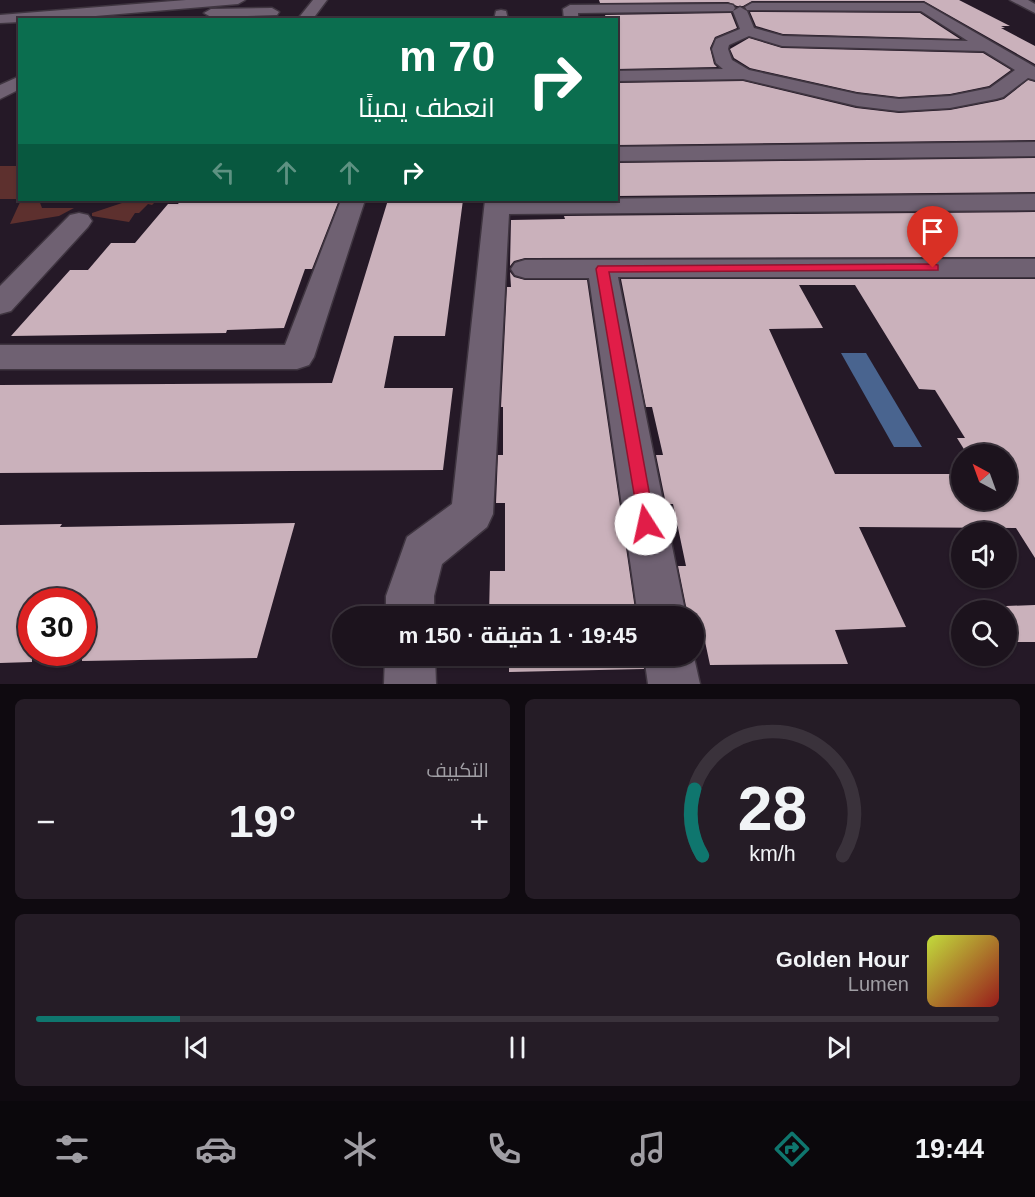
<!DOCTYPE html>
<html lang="ar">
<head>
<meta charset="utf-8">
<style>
  :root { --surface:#1c131d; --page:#251c26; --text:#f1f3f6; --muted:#a09ea4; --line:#3a323b; --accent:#0f766e }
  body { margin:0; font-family:Arial,Cairo,sans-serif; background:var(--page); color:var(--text); direction:rtl; height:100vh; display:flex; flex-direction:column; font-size:22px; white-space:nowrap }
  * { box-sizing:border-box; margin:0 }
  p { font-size:20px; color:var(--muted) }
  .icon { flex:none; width:33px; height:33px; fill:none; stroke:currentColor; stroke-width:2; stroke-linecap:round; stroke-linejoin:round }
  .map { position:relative; height:684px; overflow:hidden; direction:ltr }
  .details { display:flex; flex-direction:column; gap:15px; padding:15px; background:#0f0a10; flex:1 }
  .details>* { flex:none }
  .hud { position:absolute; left:18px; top:18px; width:600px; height:183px; border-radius:0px; box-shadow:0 2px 4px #0004,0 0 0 2px var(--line); direction:rtl; background:#0b6e4f; color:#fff; overflow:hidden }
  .needle { width:39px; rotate:319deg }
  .tools { position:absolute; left:951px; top:444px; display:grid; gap:12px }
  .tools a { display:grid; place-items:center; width:66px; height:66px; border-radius:50%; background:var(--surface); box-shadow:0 2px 4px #0004,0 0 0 2px var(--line); font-size:30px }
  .speed { position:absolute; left:18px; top:588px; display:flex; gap:12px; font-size:30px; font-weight:700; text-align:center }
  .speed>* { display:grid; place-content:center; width:78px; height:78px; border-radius:50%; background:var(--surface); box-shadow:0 2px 4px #0004,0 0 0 2px var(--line); line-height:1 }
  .speed .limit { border:9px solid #d22; background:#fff; color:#111 }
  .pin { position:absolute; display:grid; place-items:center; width:51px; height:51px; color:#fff; margin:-62px -26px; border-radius:50% 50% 50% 0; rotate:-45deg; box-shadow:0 0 6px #0007 }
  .pin .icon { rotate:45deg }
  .me { position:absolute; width:66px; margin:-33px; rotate:350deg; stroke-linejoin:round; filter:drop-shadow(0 0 4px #0008) }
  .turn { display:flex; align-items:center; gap:21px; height:126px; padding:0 24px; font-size:27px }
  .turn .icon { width:78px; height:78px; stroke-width:2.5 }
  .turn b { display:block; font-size:42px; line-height:51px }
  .lanes { display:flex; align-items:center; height:57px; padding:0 24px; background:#0003; justify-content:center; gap:30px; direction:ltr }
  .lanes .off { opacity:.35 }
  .big { font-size:45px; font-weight:700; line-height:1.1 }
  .details .tile { flex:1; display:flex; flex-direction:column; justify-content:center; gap:9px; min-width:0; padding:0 21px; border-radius:9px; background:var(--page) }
  .details .dial { align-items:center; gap:0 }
  .dial svg { height:156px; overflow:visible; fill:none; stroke:var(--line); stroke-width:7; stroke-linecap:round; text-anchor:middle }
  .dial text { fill:var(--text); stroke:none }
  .song { display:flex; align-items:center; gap:18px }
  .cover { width:72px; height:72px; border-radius:9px; background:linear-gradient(135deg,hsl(70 70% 55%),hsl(0 70% 35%)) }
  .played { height:6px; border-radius:3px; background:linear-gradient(90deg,var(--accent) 15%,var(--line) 15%) }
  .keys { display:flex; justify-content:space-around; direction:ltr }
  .heat { display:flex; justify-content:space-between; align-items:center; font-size:33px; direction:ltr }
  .details .tiles { flex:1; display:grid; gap:15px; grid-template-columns:1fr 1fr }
  .tile:last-child { grid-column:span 2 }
  .trip { position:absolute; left:332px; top:606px; width:372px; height:60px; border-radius:30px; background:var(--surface); box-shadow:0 2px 4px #0004,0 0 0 2px var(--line); font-weight:700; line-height:60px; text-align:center; direction:rtl }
  .tabs { display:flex; height:96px; justify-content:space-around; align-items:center; background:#0b080c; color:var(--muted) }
  .tabs .icon { width:42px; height:42px }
  .tabs .on { color:var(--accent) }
  .tabs b { font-size:27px; color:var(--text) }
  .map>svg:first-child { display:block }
  .green { fill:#5d302e }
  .water { fill:#49648f }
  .building { fill:#cab1bb; fill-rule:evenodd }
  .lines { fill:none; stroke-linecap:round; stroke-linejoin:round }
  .minor-casing { stroke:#3f3540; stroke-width:3 }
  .minor { fill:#6f6172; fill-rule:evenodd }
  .route { fill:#e11d48; stroke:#92132f; stroke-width:1.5 }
</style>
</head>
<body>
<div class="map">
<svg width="1035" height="684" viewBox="0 0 1035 684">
  <rect width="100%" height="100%" fill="#251927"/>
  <path class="green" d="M0,166H19V199H0Z
    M21,200H39L42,208H74L59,216L10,224Z
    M131,200H157L152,205L148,204L139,213H135L129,222L92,216V213Z"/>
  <path class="water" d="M841,353H866L922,447H894Z"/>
  <path class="building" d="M599,0H959L1010,26H1001L1005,28H1001L1035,46V64L924,1H752L743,6H737L728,2L600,3Z
    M750,12L920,13L960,39L783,34L756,26Z
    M731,13L737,28L715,37L710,48L714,64L717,67L616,69V20H607L605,15Z
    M749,38L782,48L983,53L1011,70L989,86L950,94L899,97L857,92L750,68L734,58L730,49Z
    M1028,80L1035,82V140L616,145V83L743,81L856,108L899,113L950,110L997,101L1004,99Z
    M1035,158V192L616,196V163Z
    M181,200H339L312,269H305L284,328L227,330L226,333L11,336L70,270H88L111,243H135L168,204H178Z
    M388,200H463L445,336H394L384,388H453L443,470L0,473V385L332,383Z
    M1035,212V257L525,258L514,261L510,266L511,220L565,219L564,216Z
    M510,272L514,277L525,280H587L636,616H489L490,571H505V503H496L498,455H503V407H501L507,287H511Z
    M621,279H1035V558L1016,528L859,527L906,627L835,630L848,664L710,665L703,632H693V616H688L678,566H686L673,504H666L656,455H663L652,407H646ZM799,285H855L919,389L935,390L965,438H957L967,454H1006V500H962V474H835L769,329L823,328Z
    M295,523L257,658L82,661V602H32V662L0,663V525L62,524L60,527Z
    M1035,605V642H1006V606Z
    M509,656H642L644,669L509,672Z"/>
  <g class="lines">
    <g class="minor-casing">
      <path id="minor" d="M186,0H245L238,4L48,20H20V22L0,23V15Z
        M313,0H327L312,20H297Z
        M1010,0H1028L1035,4V13Z
        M752,3H924L1035,67V80L1028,78L1003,97L996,99L950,108L899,111L857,106L743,79L616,81V71L723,69L716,63L712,49L716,39L740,29L733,11L740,7L747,11L754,28L783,36L968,41L921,11L747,10L745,7ZM749,36L782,46L984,51L1015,70L990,88L950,96L899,99L857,94L749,70L732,60L728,49L729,45Z
        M728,4L733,5L735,8L733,11L578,13V20H564L563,9L570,5Z
        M272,8L279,12L277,15L211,17L204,13L211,9Z
        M501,10L506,11L508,20H494L496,11Z
        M20,76V89L0,99V85Z
        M1035,142V156L616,161V147Z
        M1035,194V210L509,214L493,514L487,527L442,564L434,596V616H386V596L407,537L452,504L485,200Z
        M341,200H365L314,357L309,365L297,369H0V345H285Z
        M79,213L88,215L92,221L88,227L11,311L0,314V286L70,215Z
        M1035,259V277H618L686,616H638L589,278H525L515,275L511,269L515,263L525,260Z
        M693,653L700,684H648L644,656H693Z
        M385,656H435L436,684H384Z"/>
    </g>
    <use href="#minor" class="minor"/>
  </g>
  <path class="route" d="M933,264L938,265V270L609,272L655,524L653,529L646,532L640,529L596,269L598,266Z"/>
</svg>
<div class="tools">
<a><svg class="needle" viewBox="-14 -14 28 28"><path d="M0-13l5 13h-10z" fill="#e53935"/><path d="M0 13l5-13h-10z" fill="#a09ea4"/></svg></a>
<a><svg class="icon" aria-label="sound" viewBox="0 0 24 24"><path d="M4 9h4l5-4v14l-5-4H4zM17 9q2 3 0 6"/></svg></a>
<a><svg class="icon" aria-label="search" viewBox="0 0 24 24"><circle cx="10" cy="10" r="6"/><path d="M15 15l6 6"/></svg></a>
</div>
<div class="speed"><div class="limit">30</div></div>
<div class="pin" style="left:933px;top:268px;background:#d93025"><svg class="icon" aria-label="arrive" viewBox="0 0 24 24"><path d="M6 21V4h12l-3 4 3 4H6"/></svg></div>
<svg class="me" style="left:646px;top:524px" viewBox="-20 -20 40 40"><circle r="19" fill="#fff"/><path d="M0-13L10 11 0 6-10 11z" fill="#e11d48"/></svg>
<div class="trip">19:45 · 1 دقيقة · 150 m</div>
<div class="hud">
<div class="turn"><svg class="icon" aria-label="right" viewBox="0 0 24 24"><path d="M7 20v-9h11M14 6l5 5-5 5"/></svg><div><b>70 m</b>انعطف يمينًا</div></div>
<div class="lanes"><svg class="icon off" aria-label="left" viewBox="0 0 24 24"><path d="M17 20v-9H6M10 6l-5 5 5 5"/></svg><svg class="icon off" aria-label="ahead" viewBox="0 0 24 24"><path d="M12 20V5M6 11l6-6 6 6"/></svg><svg class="icon off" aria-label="ahead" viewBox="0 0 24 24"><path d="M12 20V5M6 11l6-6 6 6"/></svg><svg class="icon" aria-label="right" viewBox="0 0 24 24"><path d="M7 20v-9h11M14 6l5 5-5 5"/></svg></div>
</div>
</div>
<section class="details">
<div class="tiles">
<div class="tile dial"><svg viewBox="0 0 100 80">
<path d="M14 69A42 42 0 1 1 86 69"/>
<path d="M14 69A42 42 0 0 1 10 35" stroke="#0f766e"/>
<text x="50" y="56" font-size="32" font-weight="700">28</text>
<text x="50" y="72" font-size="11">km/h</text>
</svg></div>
<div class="tile"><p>التكييف</p>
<div class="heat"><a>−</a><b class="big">19°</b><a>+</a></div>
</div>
<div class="tile">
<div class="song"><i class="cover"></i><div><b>Golden Hour</b><p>Lumen</p></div></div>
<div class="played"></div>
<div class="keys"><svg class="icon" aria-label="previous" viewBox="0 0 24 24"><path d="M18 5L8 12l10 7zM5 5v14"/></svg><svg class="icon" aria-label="pause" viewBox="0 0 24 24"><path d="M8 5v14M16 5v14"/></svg><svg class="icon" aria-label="next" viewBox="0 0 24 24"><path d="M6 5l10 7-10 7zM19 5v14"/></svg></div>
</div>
</div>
</section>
<nav class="tabs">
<b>19:44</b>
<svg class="icon on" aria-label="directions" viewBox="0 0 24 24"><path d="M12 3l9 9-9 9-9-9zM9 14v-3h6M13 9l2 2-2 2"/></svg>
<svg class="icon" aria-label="music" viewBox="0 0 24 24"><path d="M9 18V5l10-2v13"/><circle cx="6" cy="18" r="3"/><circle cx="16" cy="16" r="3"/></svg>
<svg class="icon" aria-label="phone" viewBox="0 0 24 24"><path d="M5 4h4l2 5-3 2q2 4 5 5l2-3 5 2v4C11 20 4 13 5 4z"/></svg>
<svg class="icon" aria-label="climate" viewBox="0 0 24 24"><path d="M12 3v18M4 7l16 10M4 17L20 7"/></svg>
<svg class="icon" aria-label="car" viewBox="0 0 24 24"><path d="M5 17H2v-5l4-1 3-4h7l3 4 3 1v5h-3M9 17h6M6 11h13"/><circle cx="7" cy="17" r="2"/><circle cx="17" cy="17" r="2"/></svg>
<svg class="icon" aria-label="filters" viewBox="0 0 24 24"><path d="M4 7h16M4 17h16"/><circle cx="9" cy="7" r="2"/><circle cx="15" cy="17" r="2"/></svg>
</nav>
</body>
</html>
